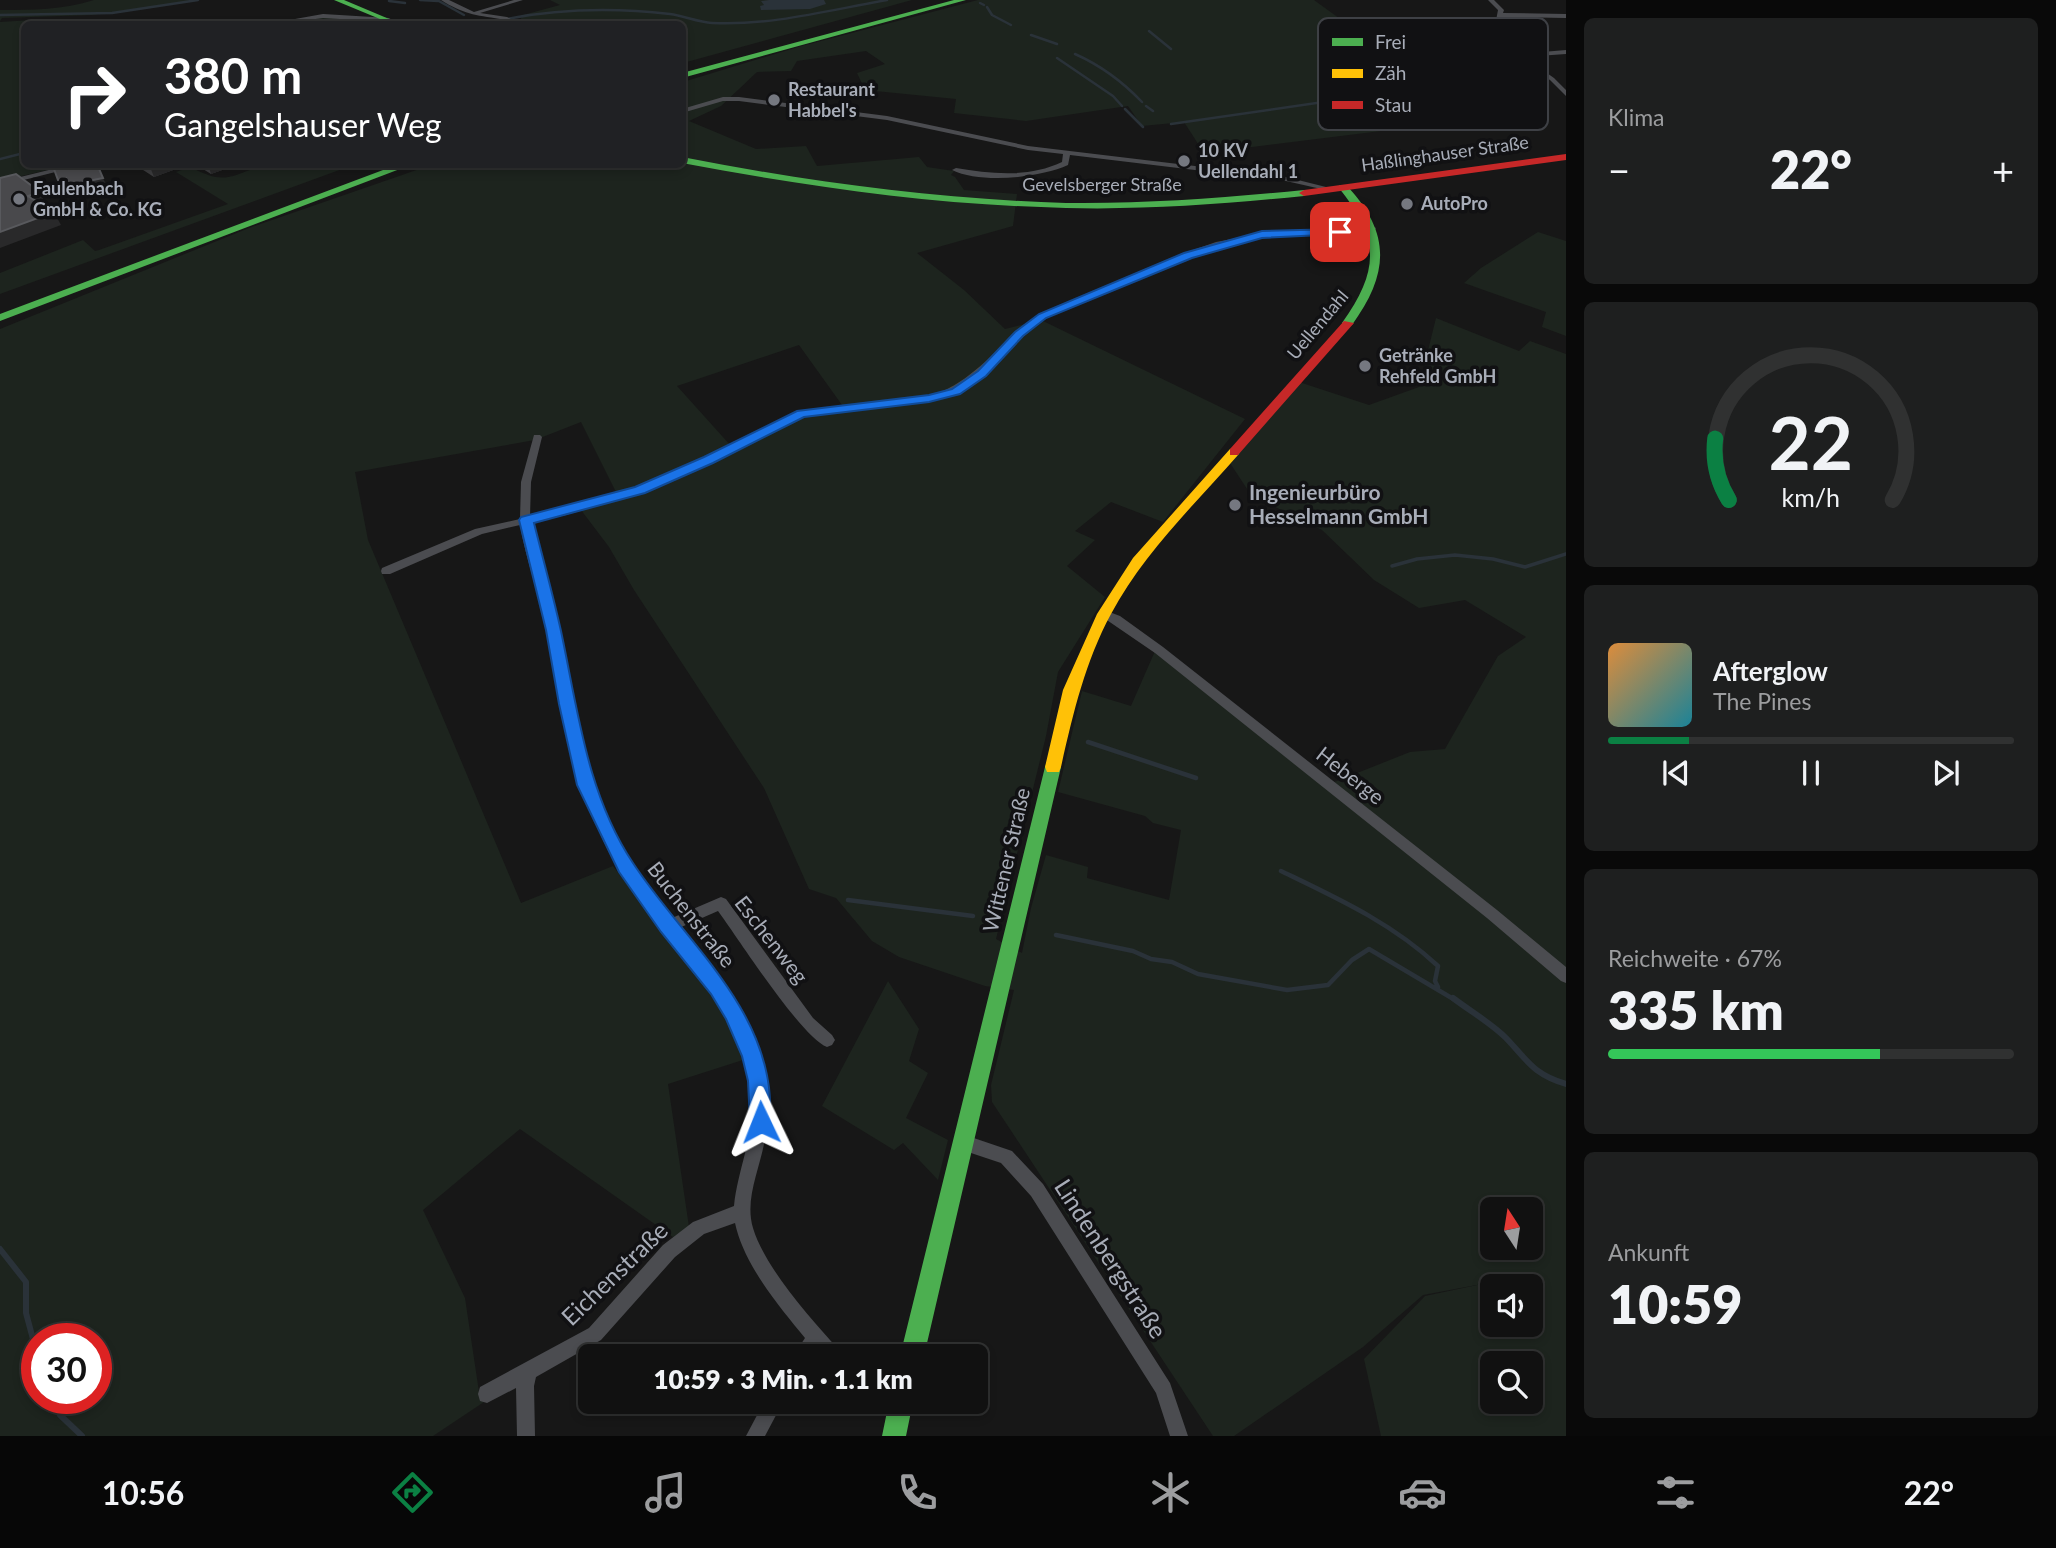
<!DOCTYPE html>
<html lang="de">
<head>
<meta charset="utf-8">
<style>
  :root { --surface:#111; --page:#1e1f1f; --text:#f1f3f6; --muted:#9c9d9f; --line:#303131; --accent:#0b8043 }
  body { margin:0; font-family:Lato,sans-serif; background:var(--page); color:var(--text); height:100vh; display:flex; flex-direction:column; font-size:26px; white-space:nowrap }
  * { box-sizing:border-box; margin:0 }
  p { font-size:23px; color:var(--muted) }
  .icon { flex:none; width:38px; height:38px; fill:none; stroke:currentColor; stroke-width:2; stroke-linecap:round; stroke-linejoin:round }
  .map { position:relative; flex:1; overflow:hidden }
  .panel { display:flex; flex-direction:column; gap:18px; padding:18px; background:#090909; width:490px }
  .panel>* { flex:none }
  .guide { position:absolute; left:21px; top:21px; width:665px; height:147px; border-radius:10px; box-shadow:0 4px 10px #0003,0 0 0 2px var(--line); background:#202124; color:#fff; overflow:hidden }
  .needle { width:46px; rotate:348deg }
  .buttons { position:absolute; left:1480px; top:1197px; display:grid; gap:14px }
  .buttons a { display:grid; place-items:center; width:63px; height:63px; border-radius:10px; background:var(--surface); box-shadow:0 4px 10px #0003,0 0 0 2px var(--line); font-size:35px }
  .speed { position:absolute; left:21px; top:1323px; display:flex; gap:14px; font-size:35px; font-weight:700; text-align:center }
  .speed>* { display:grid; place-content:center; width:91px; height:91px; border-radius:50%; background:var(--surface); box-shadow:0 4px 10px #0003,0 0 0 2px var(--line); line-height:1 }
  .speed .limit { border:10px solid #d22; background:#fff; color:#111 }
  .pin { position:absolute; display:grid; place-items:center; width:60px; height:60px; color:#fff; margin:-30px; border-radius:14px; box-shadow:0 4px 10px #0006 }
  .me { position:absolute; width:77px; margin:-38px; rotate:358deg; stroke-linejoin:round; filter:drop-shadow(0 0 5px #0008) }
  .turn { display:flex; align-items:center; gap:24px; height:147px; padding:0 28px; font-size:32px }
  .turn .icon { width:91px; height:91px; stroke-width:2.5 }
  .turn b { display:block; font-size:49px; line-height:60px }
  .big { font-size:52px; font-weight:800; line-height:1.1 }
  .panel .tile { flex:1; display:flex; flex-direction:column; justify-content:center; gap:10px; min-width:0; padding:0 24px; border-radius:10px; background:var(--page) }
  .panel .dial { align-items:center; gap:0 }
  .dial svg { height:182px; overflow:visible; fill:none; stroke:var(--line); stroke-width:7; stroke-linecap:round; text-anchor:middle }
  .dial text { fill:var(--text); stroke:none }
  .song { display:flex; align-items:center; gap:21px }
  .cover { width:84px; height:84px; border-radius:10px; background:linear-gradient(135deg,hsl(30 70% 55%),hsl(190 70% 35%)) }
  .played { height:7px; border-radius:4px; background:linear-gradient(90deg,var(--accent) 20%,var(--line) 20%) }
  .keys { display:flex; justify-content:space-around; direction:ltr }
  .heat { display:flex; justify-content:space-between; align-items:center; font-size:38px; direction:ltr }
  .charge { height:10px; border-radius:5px; background:linear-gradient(90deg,#34c759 67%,var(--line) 0) }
  .trip { position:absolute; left:578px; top:1344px; width:410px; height:70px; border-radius:10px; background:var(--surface); box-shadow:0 4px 10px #0003,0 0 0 2px var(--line); font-weight:800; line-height:70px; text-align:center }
  .menu { display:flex; height:112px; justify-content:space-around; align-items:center; background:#070707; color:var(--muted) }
  .menu .icon { width:49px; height:49px }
  .menu .selected { color:var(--accent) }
  .menu b { font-size:32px; color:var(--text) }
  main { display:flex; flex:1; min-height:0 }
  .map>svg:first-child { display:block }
  .green { fill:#1d241e; fill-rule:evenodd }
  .water { fill:#2a3239 }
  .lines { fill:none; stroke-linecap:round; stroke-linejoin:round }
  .stream-far3 { stroke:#2a3239; stroke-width:2.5 }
  .stream-far2 { stroke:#2a3239; stroke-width:3.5 }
  .stream-far1 { stroke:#2a3239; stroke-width:4.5 }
  .stream { stroke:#2a3239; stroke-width:6 }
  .street { fill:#4b4c50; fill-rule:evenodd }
  .fast { fill:#4caf50; fill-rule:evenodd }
  .slow { fill:#ffc107; fill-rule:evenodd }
  .jam { fill:#c62828; fill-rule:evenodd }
  .wall { fill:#3d3d3f }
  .shaded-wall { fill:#29292a }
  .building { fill:#49494c; stroke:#58595d; stroke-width:2 }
  .route { fill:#1a73e8; stroke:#114b97; stroke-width:2 }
  .poi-dot { fill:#757880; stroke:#111113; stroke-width:2.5 }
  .labels { text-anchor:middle; stroke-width:7; stroke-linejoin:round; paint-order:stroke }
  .far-poi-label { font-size:18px; font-weight:bold; fill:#a8adb8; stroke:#111113; text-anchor:start }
  .far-street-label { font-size:18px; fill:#a8adb8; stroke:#111113 }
  .poi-label { font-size:21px; font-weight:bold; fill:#a8adb8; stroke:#111113; text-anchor:start }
  .street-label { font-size:21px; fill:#a8adb8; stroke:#111113 }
  .near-street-label { font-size:24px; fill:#a8adb8; stroke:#111113 }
  .key { fill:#111113; stroke:#3e4045; stroke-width:2 }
  .key-label { font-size:19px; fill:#a8adb8 }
</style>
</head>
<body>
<main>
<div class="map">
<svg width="1566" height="1436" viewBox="0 0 1566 1436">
  <rect width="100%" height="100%" fill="#171717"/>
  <path class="green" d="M94,0H199L92,15L2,18L0,21V10C32,10 63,10 94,0Z
    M550,0H912L683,63L682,24L519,22L523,15L560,5Z
    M978,0H1314L1412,71L1470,120L1204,153L1184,122L1142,126L1128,106L1026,121L954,113L956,99L865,90L857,73L885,64L866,51L797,61L791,71L757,72L721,106L689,121L756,149L806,146L817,166L919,157L927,167L954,171L951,175L955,177L964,190L1017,194L1013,226L917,253L964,290L1005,329L1041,320L1245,419L1163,522L1111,502L1075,531L1095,540L1067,566L1105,597L1058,672L1046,736L996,939L1022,953L1031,908L1046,855L1088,867L1087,878L1169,900L1181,830L1153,823L1145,816L1058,792L1082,691L1131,706L1155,651L1332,783L1410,752L1445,749L1498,656L1526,637L1465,600L1419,608L1374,580L1322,530L1251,495L1230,463L1299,382L1369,405L1419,387L1436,318L1519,351L1530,341L1566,354V1436H1381L1364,1359L1425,1296L1482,1284L1423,1295L1363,1347L1234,1436H1213L992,1102L991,1085L1014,990L985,986L899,957L872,941L836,898L809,889L764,788L634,590L609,547L581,510L620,500L581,422L535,440L355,472L368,540L521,903L613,866L735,1026L746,1059L668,1084L689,1227L673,1237L520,1129L423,1210L465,1298L479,1392L484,1402L433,1436H0V329L249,228L431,165L682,164L683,82L798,47ZM799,345L842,405L859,406L803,415L731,446L677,386ZM1493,1209H1531V1248H1493ZM1493,1286H1531V1325H1493ZM37,1339H96V1398H37ZM1493,1363H1531V1402H1493Z
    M346,17L388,24H276L317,18Z
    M32,20L30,24H24L22,46H24V164L56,165V168L0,181V22Z
    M265,164L353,165L0,294V273L83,240L95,251L99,250L228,204L176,172L190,167C225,185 229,177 265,164Z
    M1538,232L1566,241V336L1542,327L1546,312L1464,283L1481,268Z
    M888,981L919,1029L909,1061L928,1073L906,1118L948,1140L938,1180L903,1143L894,1150L822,1106Z"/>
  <path class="water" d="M769,0H824L826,4L810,9L761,10L760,6L764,5L761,1Z"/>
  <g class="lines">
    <path class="stream-far3" d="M420,0L438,1
      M437,0L464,15
      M389,1L405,3
      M980,3L984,5
      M987,7L992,15L1011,25
      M0,15L112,13L198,0
      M484,24C545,9 608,7 670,14C684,16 698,22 712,23C770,26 830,10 887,0
      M1149,31L1171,49
      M1031,35L1057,44
      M1075,54C1102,66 1122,81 1142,102
      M1057,58L1113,96L1122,106
      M1146,106L1153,111
      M1125,109L1143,127
      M1171,124L1351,98
      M0,159L24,153"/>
    <path class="stream-far2" d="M1392,566L1417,559L1455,555L1493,559L1525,567L1566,554"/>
    <path class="stream-far1" d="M1088,742L1196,778
      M1281,871C1337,898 1392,923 1438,966L1435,981L1438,987
      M848,900L973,916
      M1056,935L1133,951L1151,959L1172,962L1198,974L1287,990L1328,985L1352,960L1369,949L1455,1000"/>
    <path class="stream" d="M1453,998C1470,1011 1491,1023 1506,1038C1528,1061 1533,1074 1566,1084
      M0,1249L26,1282V1313L37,1354
      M52,1398L60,1415L82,1436"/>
    <path class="street" d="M441,0H449L474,12L514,0H523L480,13L507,17L521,24C513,25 508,20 500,19C475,15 463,14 441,0Z
      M1488,0H1494L1504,10L1503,13L1566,14V18L1503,17L1498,40L1519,54L1566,50V54L1524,57L1554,78L1566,90V96L1550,80L1516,58L1409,67L1406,65L1409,63L1511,55L1493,42V35L1404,36L1390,33L1381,27L1387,22L1390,24L1388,27L1394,30L1419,33L1494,31L1498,10Z
      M323,14L389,18L392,20L389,22L323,18L278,24H267Z
      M739,97L887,116L1028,146L1286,177L1334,189L1330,191L1286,181L1070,155L1068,165C1039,178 981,184 952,170L956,168C992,174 1028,178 1062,162L1063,154L1028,150L887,120L739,101H723L682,113V109L723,97Z
      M73,164H87L0,186V182Z
      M1372,226L1376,228L1375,230L1274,236L1222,245L1181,260L1052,315C1010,340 986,385 938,400L803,416L713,462L644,492L566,515L531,523C537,560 551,595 560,632C576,701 583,776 616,839C631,867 651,893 672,918L721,897L726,899L813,1018L832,1035L835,1040L832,1045L827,1047C801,1037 738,938 718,911L679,928C730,990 778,1053 765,1138C761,1167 744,1198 753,1228C765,1268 811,1319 839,1350L842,1356H821L817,1351L813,1356H793L805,1338C778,1305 744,1265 735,1223L704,1234L675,1257L601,1340L536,1377L534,1386L535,1436H517L516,1388L487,1403L480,1401L478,1394L480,1387L589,1328L663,1245L693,1222L734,1206C738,1168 754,1138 752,1097C747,993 643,927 602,838C572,771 564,699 547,628C539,594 526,560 520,525L482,534L390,574H382L381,571L382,568L475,529L520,519L521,482L534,435H540L542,437L531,482L530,517L561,510L636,488L705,458L798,411L936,394C981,377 1005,335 1046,311L1176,256L1216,242L1274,231Z
      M1104,610L1120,616L1163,647L1497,910L1566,967V983L1561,981L1487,918L1155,653L1098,614Z
      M962,1134L1012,1151L1043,1184L1170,1383L1188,1436H1170L1156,1393L1031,1196L1001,1163L956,1148L954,1142L956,1136Z
      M764,1402H783L765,1436H746Z"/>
    <path class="fast" d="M334,0H344L401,24H392Z
      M954,0H966L682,78V73Z
      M682,157C810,182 936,199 1066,203C1146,204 1225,198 1304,190L1309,193L1304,196C1225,204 1146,210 1066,208C936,205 810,187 682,163Z
      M399,164H413L0,321V314Z
      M1340,185H1346C1392,233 1389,274 1352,325L1348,326L1342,323C1380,270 1380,238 1338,187Z
      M1053,761L1059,762L1061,767L924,1356H900L1045,767L1047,762Z
      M889,1402H913L906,1436H882Z"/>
    <path class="slow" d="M1234,448L1240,452L1238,455C1194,505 1143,554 1111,614C1085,662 1073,714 1061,767L1059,772H1047L1045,767L1063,690L1097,614L1133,558L1230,449Z"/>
    <path class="jam" d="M1566,154V160L1304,196L1299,193L1304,190Z
      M1344,321L1354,323L1238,455H1230V449Z"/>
  </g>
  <path class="wall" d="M139,164H174L176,169L154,177L140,168Z
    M195,164H239L211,174Z"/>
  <path class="shaded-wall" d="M149,164H174L176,169L154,177Z
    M208,164H239L211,174Z
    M66,178H103L107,186L73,194L69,187L62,188L58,180Z
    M40,192L46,205L35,209L28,196Z
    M54,212L61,225L0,248V232Z"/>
  <path class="building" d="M76,164H80L81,166L97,164L103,178L68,185L66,178L58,180L54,169Z
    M16,174L40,192L28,196L54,212L0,232V178Z"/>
  <path class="route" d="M1340,229L1345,232L1343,234L1262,238L1192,258L1046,318L1023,336L986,376L960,394L929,402L804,417L713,463L645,493L534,523C543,559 553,595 561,631C578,711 587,794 633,863C682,938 764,1003 770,1098C770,1109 772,1120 768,1130L761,1133L753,1130L750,1122L748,1081L742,1056L726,1019L711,994L661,932L619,872L577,785L559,704L546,630L519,520L521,517L635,487L704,457L797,411L929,395L952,389L978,371L1015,332L1039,314L1184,253L1262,231Z"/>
  <g class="poi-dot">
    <circle cx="774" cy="100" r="7"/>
    <circle cx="1184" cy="161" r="7"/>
    <circle cx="19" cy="199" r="7"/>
    <circle cx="1407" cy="204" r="7"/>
    <circle cx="1365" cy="366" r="7"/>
    <circle cx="1235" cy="505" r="7"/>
  </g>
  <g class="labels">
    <g class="far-poi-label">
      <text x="788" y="96">Restaurant<tspan x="788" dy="21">Habbel's</tspan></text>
      <text x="1198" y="157">10 KV<tspan x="1198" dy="21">Uellendahl 1</tspan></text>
      <text x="33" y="195">Faulenbach<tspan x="33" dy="21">GmbH &amp; Co. KG</tspan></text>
      <text x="1421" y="210">AutoPro</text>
      <text x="1379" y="362">Getränke<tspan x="1379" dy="21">Rehfeld GmbH</tspan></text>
    </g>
    <g class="far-street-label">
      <text transform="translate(1445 154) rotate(-8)" y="6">Haßlinghauser Straße</text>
      <text x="1102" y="191">Gevelsberger Straße</text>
      <text transform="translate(1318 325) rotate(-50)" y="6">Uellendahl</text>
    </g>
    <g class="poi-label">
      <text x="1249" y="500">Ingenieurbüro<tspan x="1249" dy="24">Hesselmann GmbH</tspan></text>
    </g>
    <g class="street-label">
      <text transform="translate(1350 776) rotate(38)" y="7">Heberge</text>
      <text transform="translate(1007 860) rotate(-77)" y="7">Wittener Straße</text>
      <text transform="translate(691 915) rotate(52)" y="7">Buchenstraße</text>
      <text transform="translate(771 940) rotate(52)" y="7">Eschenweg</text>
    </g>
    <g class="near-street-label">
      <text transform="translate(1110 1259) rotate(57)" y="8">Lindenbergstraße</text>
      <text transform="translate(615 1274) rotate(-44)" y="8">Eichenstraße</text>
    </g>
  </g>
  <rect x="1318" y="18" width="230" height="112" rx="10" class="key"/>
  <rect x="1332" y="38" width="31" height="8" fill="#4caf50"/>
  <rect x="1332" y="69" width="31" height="9" fill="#ffc107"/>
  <rect x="1332" y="101" width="31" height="8" fill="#c62828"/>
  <g class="key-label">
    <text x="1375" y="49">Frei</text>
    <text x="1375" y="80">Zäh</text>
    <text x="1375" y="112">Stau</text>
  </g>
</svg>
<div class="buttons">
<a><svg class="needle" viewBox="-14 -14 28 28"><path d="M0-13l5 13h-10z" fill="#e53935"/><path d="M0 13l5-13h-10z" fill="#9c9d9f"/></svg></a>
<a><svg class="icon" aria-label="sound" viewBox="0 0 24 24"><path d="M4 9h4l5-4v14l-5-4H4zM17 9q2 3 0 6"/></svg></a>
<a><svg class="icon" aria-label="search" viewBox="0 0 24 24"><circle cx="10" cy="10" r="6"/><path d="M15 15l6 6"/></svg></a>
</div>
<div class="speed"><div class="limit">30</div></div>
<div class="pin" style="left:1340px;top:232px;background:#d93025"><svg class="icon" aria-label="arrive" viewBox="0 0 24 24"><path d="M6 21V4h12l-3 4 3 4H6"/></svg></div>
<svg class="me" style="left:761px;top:1122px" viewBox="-20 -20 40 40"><path d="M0-17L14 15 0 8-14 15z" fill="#1a73e8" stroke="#fff" stroke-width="4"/></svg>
<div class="trip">10:59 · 3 Min. · 1.1 km</div>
<div class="guide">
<div class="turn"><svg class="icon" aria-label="right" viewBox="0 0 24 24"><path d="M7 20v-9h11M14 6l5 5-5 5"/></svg><div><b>380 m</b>Gangelshauser Weg</div></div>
</div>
</div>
<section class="panel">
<div class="tile"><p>Klima</p>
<div class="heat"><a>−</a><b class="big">22°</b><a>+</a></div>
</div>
<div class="tile dial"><svg viewBox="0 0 100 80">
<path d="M14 69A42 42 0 1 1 86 69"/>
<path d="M14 69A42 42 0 0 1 8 42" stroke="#0b8043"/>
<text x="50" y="56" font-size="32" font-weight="700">22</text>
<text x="50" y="72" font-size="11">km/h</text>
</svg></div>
<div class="tile">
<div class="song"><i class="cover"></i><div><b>Afterglow</b><p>The Pines</p></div></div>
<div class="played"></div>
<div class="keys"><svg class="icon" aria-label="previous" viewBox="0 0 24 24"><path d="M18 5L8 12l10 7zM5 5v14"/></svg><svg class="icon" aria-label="pause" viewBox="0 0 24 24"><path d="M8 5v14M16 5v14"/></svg><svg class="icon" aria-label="next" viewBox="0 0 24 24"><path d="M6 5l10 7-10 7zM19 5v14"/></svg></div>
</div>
<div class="tile"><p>Reichweite · 67%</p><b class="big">335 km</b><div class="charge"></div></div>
<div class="tile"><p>Ankunft</p><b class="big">10:59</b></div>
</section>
</main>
<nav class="menu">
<b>10:56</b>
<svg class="icon selected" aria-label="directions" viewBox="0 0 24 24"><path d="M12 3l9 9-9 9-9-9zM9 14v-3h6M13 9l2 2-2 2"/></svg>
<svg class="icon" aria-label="music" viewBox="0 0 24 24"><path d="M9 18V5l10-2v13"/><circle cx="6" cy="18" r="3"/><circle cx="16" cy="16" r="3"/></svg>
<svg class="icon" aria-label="phone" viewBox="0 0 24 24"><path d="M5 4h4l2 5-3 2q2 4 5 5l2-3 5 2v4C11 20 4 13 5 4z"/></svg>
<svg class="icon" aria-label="climate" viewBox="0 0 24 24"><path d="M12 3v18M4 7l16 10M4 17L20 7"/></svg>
<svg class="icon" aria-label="car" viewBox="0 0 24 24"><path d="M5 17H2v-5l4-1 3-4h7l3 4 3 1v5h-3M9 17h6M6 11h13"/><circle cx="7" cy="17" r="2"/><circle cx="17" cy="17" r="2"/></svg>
<svg class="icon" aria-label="filters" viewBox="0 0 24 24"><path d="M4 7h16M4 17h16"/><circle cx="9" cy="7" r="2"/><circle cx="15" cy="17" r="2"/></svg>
<b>22°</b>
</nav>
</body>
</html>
